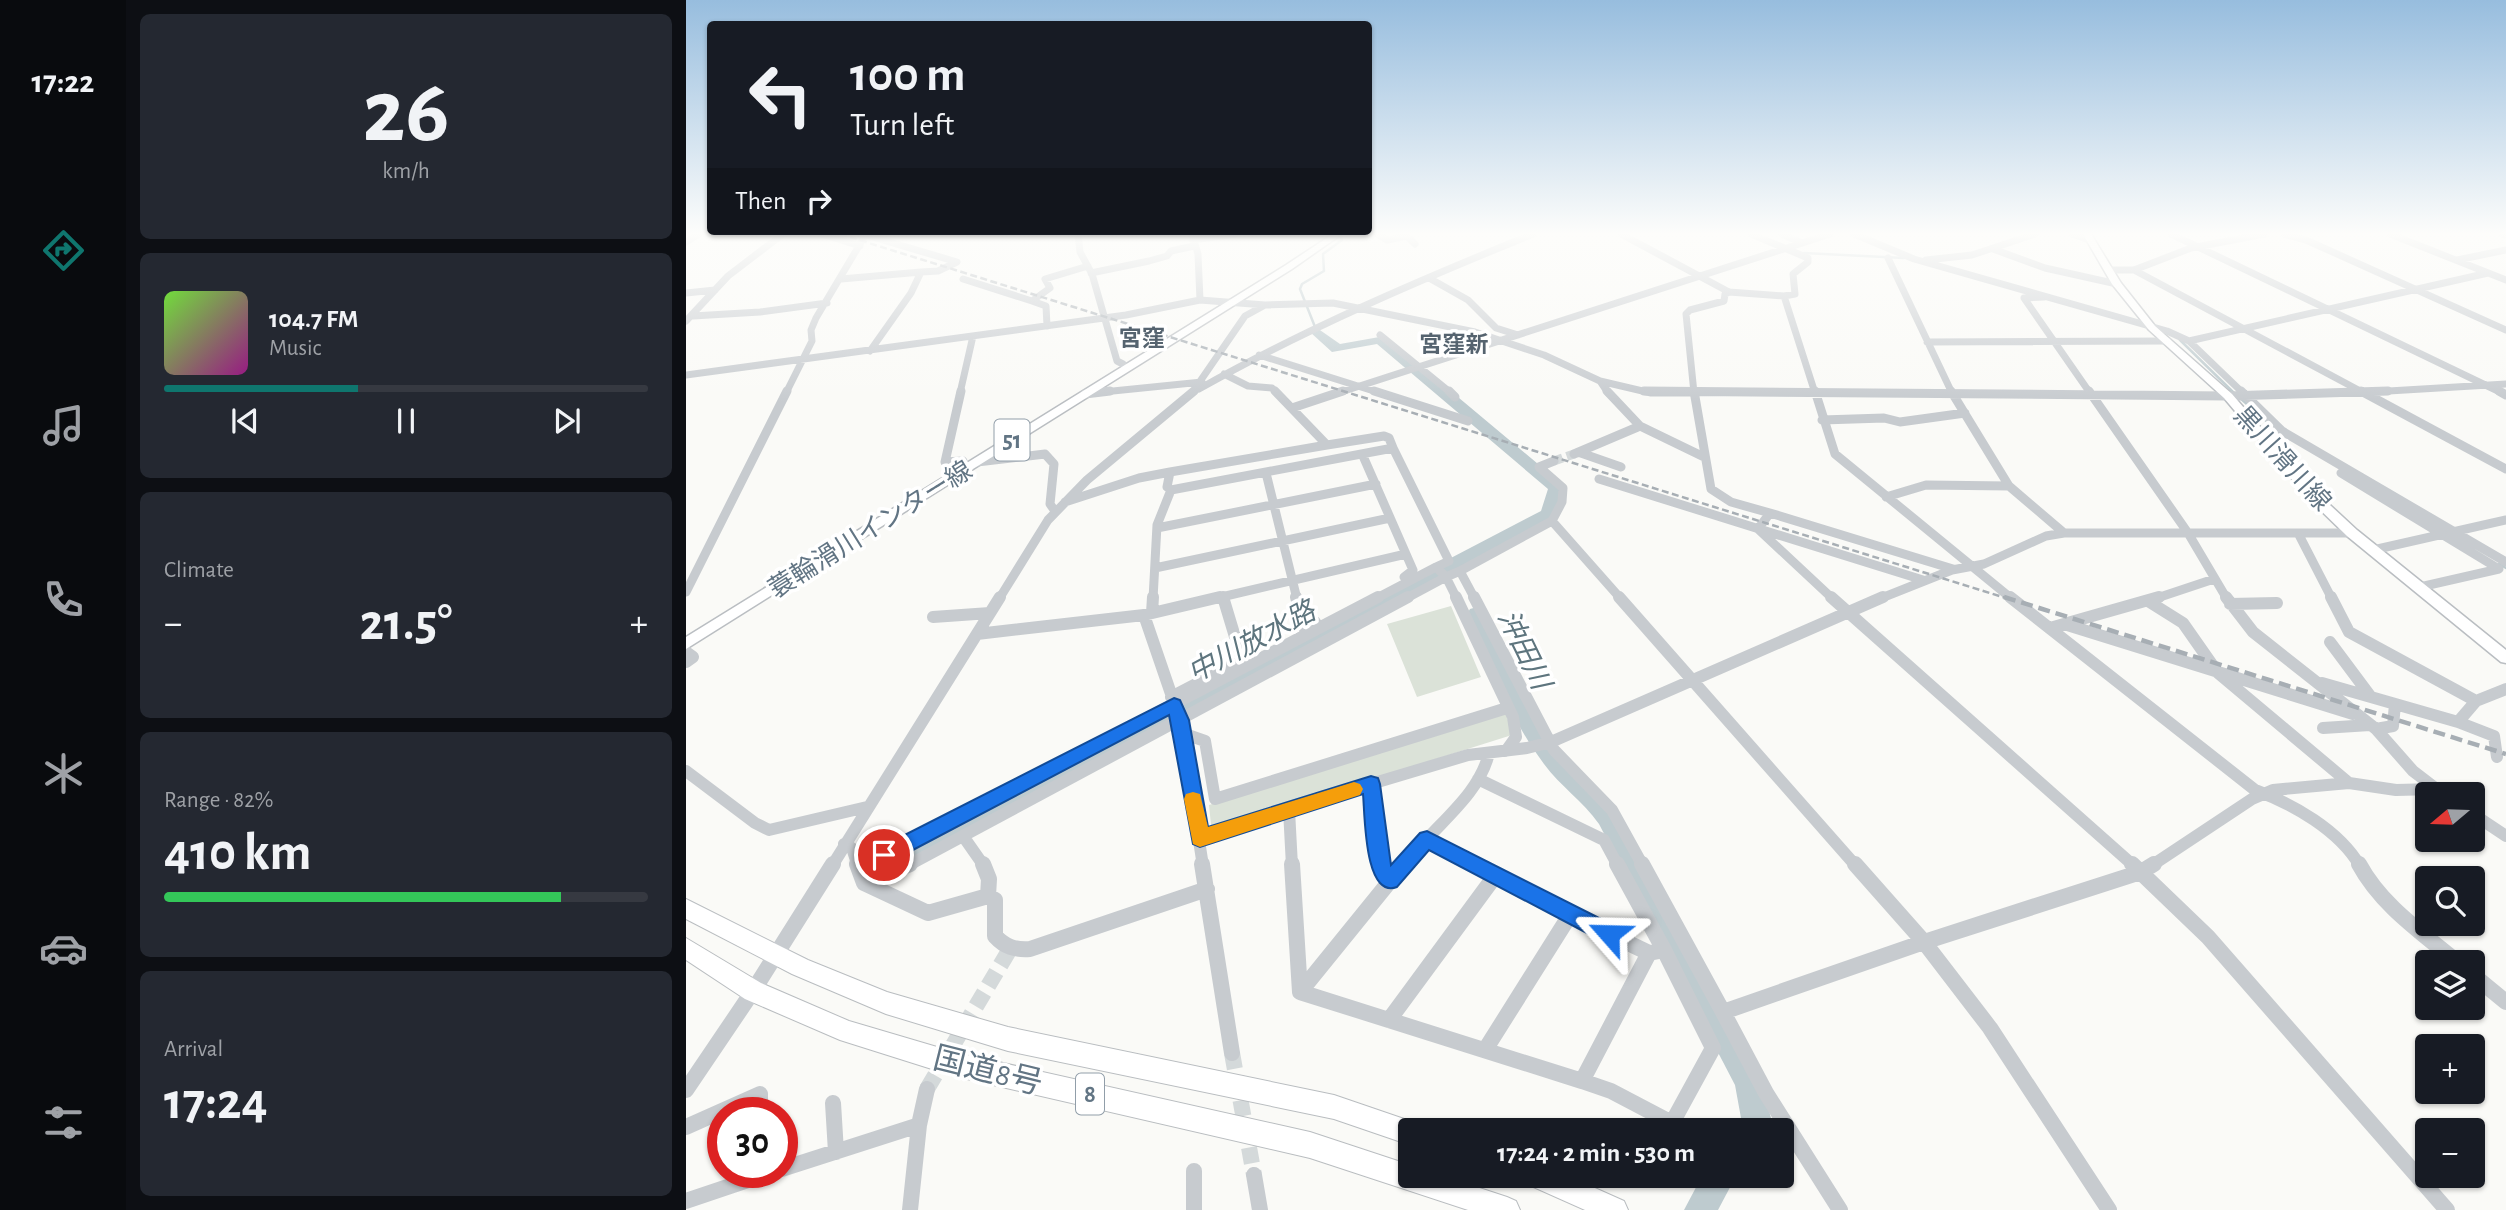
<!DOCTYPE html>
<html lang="en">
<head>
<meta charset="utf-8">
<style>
  :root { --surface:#171b24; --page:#242831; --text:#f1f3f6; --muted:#9ea1a6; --line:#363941; --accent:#0f766e }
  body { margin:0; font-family:"Alegreya Sans","Noto Sans JP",sans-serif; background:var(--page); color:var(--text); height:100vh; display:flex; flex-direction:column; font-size:26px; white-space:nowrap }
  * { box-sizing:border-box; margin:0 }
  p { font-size:23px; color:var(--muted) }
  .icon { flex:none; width:38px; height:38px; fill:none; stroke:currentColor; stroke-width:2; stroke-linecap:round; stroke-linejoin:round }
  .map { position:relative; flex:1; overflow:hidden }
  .drawer { display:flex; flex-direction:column; gap:14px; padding:14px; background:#0d0f14; width:560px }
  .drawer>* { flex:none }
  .banner { position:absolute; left:21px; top:21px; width:665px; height:214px; border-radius:7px; box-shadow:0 2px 5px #0004; background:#171b24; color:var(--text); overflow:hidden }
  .needle { width:46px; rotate:251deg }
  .tools { position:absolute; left:1729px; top:782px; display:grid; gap:14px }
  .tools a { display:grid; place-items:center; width:70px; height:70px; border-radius:7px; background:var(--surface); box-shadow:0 2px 5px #0004; font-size:35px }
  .speed { position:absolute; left:21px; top:1097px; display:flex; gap:14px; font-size:35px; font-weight:700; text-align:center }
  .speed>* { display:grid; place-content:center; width:91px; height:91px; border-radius:50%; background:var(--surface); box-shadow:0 2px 5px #0004; line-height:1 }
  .speed .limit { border:10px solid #d22; background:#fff; color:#111 }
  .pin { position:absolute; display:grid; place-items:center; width:60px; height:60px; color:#fff; margin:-30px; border:4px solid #fff; border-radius:50%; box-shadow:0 2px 7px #0007 }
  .me { position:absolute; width:77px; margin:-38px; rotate:295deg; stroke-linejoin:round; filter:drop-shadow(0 0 5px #0008) }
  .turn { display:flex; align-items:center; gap:24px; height:147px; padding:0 28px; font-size:32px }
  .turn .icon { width:91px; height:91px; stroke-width:2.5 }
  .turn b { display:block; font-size:49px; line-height:60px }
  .then { display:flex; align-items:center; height:66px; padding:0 28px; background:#0003; gap:14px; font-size:26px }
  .big { font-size:52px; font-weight:600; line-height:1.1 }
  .drawer .tile { flex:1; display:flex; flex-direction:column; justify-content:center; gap:10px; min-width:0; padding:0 24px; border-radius:10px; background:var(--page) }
  .drawer .dial { align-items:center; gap:0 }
  .dial b { font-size:91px; line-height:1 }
  .song { display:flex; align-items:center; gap:21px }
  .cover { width:84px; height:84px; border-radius:10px; background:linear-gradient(135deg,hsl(100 70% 55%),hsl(310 70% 35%)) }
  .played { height:7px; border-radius:4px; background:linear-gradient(90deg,var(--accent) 40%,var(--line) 40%) }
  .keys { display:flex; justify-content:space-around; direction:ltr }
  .heat { display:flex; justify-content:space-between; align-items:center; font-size:38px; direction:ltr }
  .charge { height:10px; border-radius:5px; background:linear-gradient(90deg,#34c759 82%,var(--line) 0) }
  .trip { position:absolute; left:712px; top:1118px; width:396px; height:70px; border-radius:7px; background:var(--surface); box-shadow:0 2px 5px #0004; font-weight:600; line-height:70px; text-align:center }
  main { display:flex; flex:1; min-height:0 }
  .tabs { display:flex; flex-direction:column; width:126px; justify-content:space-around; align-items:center; background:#090b0e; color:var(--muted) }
  .tabs .icon { width:49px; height:49px }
  .tabs .active { color:var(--accent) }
  .tabs b { font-size:32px; color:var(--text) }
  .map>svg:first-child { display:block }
  .green { fill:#dbe2d8 }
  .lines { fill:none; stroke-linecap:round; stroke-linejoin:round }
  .stream { stroke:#becbcf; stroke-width:2.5 }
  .river { fill:#becbcf; fill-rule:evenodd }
  .minor-tunnel-far1 { stroke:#d4d9da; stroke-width:9; stroke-dasharray:9 4.5; stroke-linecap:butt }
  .minor-tunnel { stroke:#d4d9da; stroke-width:16; stroke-dasharray:16 8; stroke-linecap:butt }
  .major-casing { stroke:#babec2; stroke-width:3 }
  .highway-casing { stroke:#b9bdc0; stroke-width:2 }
  .minor-far3 { stroke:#c7cbcf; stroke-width:7 }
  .minor-far2 { stroke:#c7cbcf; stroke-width:9 }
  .minor-far1 { stroke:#c7cbcf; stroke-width:12 }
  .minor { stroke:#c7cbcf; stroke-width:16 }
  .major { fill:#fff; fill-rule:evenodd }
  .highway { fill:#fff; fill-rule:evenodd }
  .rail-far1 { stroke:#a7aeb4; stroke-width:2.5; stroke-dasharray:7 3.5; stroke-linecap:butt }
  .rail { stroke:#a7aeb4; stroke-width:4.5; stroke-dasharray:12 6; stroke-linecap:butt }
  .route { fill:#1a73e8; stroke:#114b97; stroke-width:2 }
  .slow { fill:#f59e0b }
  .labels { text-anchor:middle; stroke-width:7; stroke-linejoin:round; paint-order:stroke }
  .far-neighbourhood-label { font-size:23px; font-weight:bold; fill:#55636f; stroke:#fff }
  .shield { fill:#fff; stroke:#919ea9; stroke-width:2 }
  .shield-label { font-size:24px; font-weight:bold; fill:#627584 }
  .street-label { font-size:26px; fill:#627584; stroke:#fff }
  .water-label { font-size:28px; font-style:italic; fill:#5e757e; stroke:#fff }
  .near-street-label { font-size:32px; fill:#627584; stroke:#fff }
</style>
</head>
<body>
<main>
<nav class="tabs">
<b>17:22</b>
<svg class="icon active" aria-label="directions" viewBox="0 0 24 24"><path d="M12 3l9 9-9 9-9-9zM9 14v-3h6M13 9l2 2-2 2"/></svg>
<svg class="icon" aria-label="music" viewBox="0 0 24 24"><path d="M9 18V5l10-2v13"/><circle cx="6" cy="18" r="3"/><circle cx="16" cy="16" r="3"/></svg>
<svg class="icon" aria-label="phone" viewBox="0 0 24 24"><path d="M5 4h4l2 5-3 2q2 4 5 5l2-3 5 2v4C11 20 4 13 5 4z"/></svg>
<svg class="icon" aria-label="climate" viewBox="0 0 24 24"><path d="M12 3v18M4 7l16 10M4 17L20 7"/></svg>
<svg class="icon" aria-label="car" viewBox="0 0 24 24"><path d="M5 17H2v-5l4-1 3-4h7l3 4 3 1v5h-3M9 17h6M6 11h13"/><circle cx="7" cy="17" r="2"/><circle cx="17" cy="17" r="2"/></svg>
<svg class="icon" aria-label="filters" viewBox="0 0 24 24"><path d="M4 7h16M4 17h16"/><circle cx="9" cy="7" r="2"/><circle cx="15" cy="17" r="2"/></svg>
</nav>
<section class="drawer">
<div class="tile dial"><b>26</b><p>km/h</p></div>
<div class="tile">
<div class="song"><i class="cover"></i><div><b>104.7 FM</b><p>Music</p></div></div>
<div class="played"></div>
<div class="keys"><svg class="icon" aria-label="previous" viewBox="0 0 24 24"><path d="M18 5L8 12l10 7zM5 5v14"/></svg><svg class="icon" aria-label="pause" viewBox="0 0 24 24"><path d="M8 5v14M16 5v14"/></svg><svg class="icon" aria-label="next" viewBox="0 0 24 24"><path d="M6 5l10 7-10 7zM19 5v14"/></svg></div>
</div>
<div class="tile"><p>Climate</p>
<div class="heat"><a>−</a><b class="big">21.5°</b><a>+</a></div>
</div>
<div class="tile"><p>Range · 82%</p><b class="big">410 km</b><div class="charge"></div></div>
<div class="tile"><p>Arrival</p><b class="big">17:24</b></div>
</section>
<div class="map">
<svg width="1820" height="1210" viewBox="0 0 1820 1210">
  <rect width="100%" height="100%" fill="#fafaf7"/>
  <path class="green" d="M765,606L795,677L731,697L701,624Z
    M820,713L826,735L531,828L525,825L523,805Z"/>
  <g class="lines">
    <path class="stream" d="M1118,253L1218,258
      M631,332L614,289L616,284L638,271L637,254L656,240L653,234
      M1494,340L1548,393
      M1554,398L1593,432
      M1813,564L1820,568"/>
    <path class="river" d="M631,328L654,344L699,336L876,484L878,488L876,504L867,518L212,872L203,875L194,872L191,864L194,856L855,511L862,489L691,344L646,352L624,332Z
      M791,607L798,609L801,614C823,661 842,711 874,752C891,773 914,788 929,810L1073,1072L1085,1118L1080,1130H1050L1055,1118L1049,1085L913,824C897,801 874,786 858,764C824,719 804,665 781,614L784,609Z
      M1016,1176H1050L1032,1210H998Z"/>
    <path class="minor-tunnel-far1" d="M868,461L888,454"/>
    <path class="minor-tunnel" d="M546,1053L568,1175
      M241,1089L324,949"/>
    <g class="major-casing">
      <path id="major" d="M647,234H656L606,269L0,649V637L600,265Z
        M1397,234H1405L1435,283L1469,326L1546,394L1631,493L1671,530L1820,650V663L1815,662L1661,536L1623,499L1538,398L1463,330L1426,284Z"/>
    </g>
    <g class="highway-casing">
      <path id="highway" d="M0,899L122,960L201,992L322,1027L648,1095L724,1121L733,1124L735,1130H724V1145L648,1119L322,1051L200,1014L106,974L0,919Z
        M0,938L75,983L163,1021L268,1052L624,1132L724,1165V1176H757L821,1197L830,1201L834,1210H782L624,1158L268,1076L154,1040L59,999L0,960Z
        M839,1176H882L938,1201L942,1210H899L843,1185Z"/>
    </g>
    <path class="minor-far3" d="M136,234L174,246
      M392,234L394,252L406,274L431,361L437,364
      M506,234L512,254L514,300
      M691,234L701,240L721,236L729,244
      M935,234L1043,292L1098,296L1129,393
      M1065,234L1122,258V262L1107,274L1109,294L1098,296
      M1096,234L1116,243
      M1168,234L1228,259L1481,331L1503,341L1802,273
      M1386,234L1406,241
      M1485,234L1816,393
      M1598,234L1620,240L1820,330
      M1704,234L1820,280
      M1816,234L1820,235
      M180,235L271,262L252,271L235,272
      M507,240L549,234
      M0,242L13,234
      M1307,249L1359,268L1431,284
      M1202,258L1266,393
      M1240,260L1286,255L1349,234
      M1771,260L1820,250
      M1422,270H1448L1505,248L1578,234
      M1448,270L1678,393
      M405,273L463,261L481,256L485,251L508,246
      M743,278L782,300L810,328L832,335
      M155,279L235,272L225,293L184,351
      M277,279L346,301
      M0,293L29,290
      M1358,297L1338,298L1404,393
      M579,305L647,303L789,332L858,355L914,381L965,393H1005
      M7,316L74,312L141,303
      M0,321L42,276L97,234
      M361,326L360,306L346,301L364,288L359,279L402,266
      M694,335L765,393
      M1503,341L1557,393
      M1241,342L1482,341
      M573,355L694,393
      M538,374L562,386L586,388L591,393
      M0,375L440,315L514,300L579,305L559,316L506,393
      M914,381L922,393
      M513,389C619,329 734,280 847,234
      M100,393L126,341L125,330L130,318L180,234
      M274,393L287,336
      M407,393L516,382
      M652,393L1144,234
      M1008,393L1000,314L1004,310L1038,301L1039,294L1043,292
      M1669,393L1820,384"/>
    <path class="minor-far2" d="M275,391L259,462L277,461
      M688,391L782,421
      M763,391L769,397
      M921,391L954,426L1018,457
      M958,391L1542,396L1702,391
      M1008,391L1025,489L1045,502L1084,513L1072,529
      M1129,391L1149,454L1326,599
      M1265,391L1323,486L1378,533
      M1403,391L1502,533L1541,599
      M1555,391L1596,431L1820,562
      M1675,391L1820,469
      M1813,391L1820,395
      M399,394L424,391
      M606,408L657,391
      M1136,420L1198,418L1214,422L1279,413
      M707,448L763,561L750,567
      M892,452L935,467
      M888,454L954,426
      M677,456L727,570L718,577
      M291,462L359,454L368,464L364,504L369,511
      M484,472L641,445
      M580,473L611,599
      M1655,473L1813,569L1734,587
      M913,479L1237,580
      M485,490L707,448L703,438L698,436L641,445L589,391
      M1200,497L1240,485L1323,486
      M379,502L453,478L484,472L481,487L485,490L471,525L467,599
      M1084,513L1267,569
      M866,521L935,599
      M471,528L690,484
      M1072,529L1147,599
      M1612,533L1646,599
      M1687,550L1820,520
      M469,568L704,518
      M774,571L866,521L876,502L877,488L853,467L868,461
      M0,592L101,391
      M313,599L362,520L401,480L508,391
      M527,599L720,554
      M689,599L750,567L760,577L719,599
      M771,599L760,577L774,571L789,599
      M1193,599L1266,570L1298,564L1360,536L1378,533H1666
      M1468,599L1528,579"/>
    <path class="minor-far1" d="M537,597L556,660
      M610,597L618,628L629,622
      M770,597L827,717L830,737L820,751
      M788,597L868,750L926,810L957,866
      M933,597L1170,866
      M1145,597L1448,866
      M1324,597L1569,790C1607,804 1653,830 1674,866
      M1540,597L1567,632L1690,729L1727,771L1757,794
      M1645,597L1663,632L1790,701
      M1462,601L1497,623L1532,673L1663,783
      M1544,604L1591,603
      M466,613L467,597
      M458,615L494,720L517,866
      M247,617L304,613
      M1378,624L1473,597
      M1364,628L1378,624L1667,714
      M291,634L458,615L534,597
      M1644,642L1685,697
      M0,652L7,657L0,662
      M1636,683L1772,722L1808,736L1811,757
      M485,697L554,661
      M1772,722L1790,701L1820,689
      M1637,728L1684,725
      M1690,729L1707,726L1709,704
      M496,733L519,741L529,799L821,708
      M0,771L69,823L83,830L181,807
      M792,779L918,840L932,866
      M685,784L782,755L841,748L865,742L1197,597
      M603,810L606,866
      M1787,814L1820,836
      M277,836L298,866
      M514,838L685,784L695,866
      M158,844L166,848L172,866
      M146,866L314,597
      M179,866L692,597
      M221,866L722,597
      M718,866L741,839
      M791,866L741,839C764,814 795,788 803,753
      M1465,866L1566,799L1587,790L1663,783L1710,790L1749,789"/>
    <path class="minor" d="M171,864L178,883L242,913L302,896L309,900V936C319,947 329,950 344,949L521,889
      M297,864L303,879L302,896
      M516,864L546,1053
      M606,864L614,992L704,881
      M695,864L696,870L704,881L719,864
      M788,864L884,915L799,1050
      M956,864L1037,1012L1238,942L1455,872L1468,864
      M1169,864L1238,942L1304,1028L1423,1210
      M1446,864L1522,937L1761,1210
      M1673,864C1695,905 1735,932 1771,962
      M174,868L182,864
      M178,883L224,864
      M884,915L963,953L978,950L931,864
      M1787,975L1820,1002
      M614,992L896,1081L963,953
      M1037,1012L1080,1093L1154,1210
      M703,1020L809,876
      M896,1081L925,1091L986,1123L1027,1048L978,950
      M0,1090L67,991L147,864
      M147,1103L150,1152
      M0,1127L74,1094V1113
      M96,1169L233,1125
      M508,1171V1210
      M568,1175L574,1210
      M0,1201L74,1176V1172
      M224,1210L233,1125L241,1089"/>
    <use href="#major" class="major"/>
    <use href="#highway" class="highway"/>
    <path class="rail-far1" d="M154,234L1323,599"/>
    <path class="rail" d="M1318,597L1820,754"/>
  </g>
  <linearGradient id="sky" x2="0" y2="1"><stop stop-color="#97bdde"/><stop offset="0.58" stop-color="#fdfdfb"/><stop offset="1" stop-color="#fdfdfb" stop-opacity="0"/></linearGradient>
  <rect width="1820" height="403" fill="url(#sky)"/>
  <path class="route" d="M488,698L494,700L503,720L522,827L685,776L692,778L694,784L705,865L734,833L741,831L931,927L934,934L931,941L923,944L916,941L743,850L711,887C678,899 679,815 677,794L514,847L507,844L483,715L206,861L198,864L191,861L188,855L191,849Z"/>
  <path class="slow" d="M668,782L674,784L677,789L674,795L514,847L507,844L498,799L500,794L507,792L514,794L522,827Z"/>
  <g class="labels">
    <g class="far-neighbourhood-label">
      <text x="456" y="346">宮窪</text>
      <text x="768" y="352">宮窪新</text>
    </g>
    <g class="shield">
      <rect x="308.5" y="419.5" width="35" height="41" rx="5"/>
      <rect x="390" y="1073.5" width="28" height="41" rx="5"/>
    </g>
    <g class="shield-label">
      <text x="326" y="448">51</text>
      <text x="404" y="1102">8</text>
    </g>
    <g class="street-label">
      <text transform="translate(1597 458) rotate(48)" y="9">黒川滑川線</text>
      <text transform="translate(184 529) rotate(-32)" y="9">蓑輪滑川インター線</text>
    </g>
    <g class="water-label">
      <text transform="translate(565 641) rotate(-28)" y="10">中川放水路</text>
      <text transform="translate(839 649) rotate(64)" y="10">沖田川</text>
    </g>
    <g class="near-street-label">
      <text transform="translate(302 1070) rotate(14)" y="11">国道8号</text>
    </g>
  </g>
</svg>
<div class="tools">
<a><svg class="needle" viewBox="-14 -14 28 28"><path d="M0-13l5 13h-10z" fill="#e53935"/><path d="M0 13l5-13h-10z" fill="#9ea1a6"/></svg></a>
<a><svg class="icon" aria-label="search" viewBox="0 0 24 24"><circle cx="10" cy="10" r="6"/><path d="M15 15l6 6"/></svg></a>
<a><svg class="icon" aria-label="layers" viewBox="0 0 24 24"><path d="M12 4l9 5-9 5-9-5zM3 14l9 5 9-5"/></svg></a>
<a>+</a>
<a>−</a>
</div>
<div class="speed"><div class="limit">30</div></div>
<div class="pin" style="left:198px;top:855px;background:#d93025"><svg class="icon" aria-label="arrive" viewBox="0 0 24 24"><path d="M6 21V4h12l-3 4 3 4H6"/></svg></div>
<svg class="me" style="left:923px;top:934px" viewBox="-20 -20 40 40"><path d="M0-17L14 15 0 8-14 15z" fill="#1a73e8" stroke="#fff" stroke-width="4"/></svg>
<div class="trip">17:24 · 2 min · 530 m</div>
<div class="banner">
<div class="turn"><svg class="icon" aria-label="left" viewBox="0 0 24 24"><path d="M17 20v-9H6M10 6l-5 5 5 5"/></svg><div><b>100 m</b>Turn left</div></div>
<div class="then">Then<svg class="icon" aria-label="right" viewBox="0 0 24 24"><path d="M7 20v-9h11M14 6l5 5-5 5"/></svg></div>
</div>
</div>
</main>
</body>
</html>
